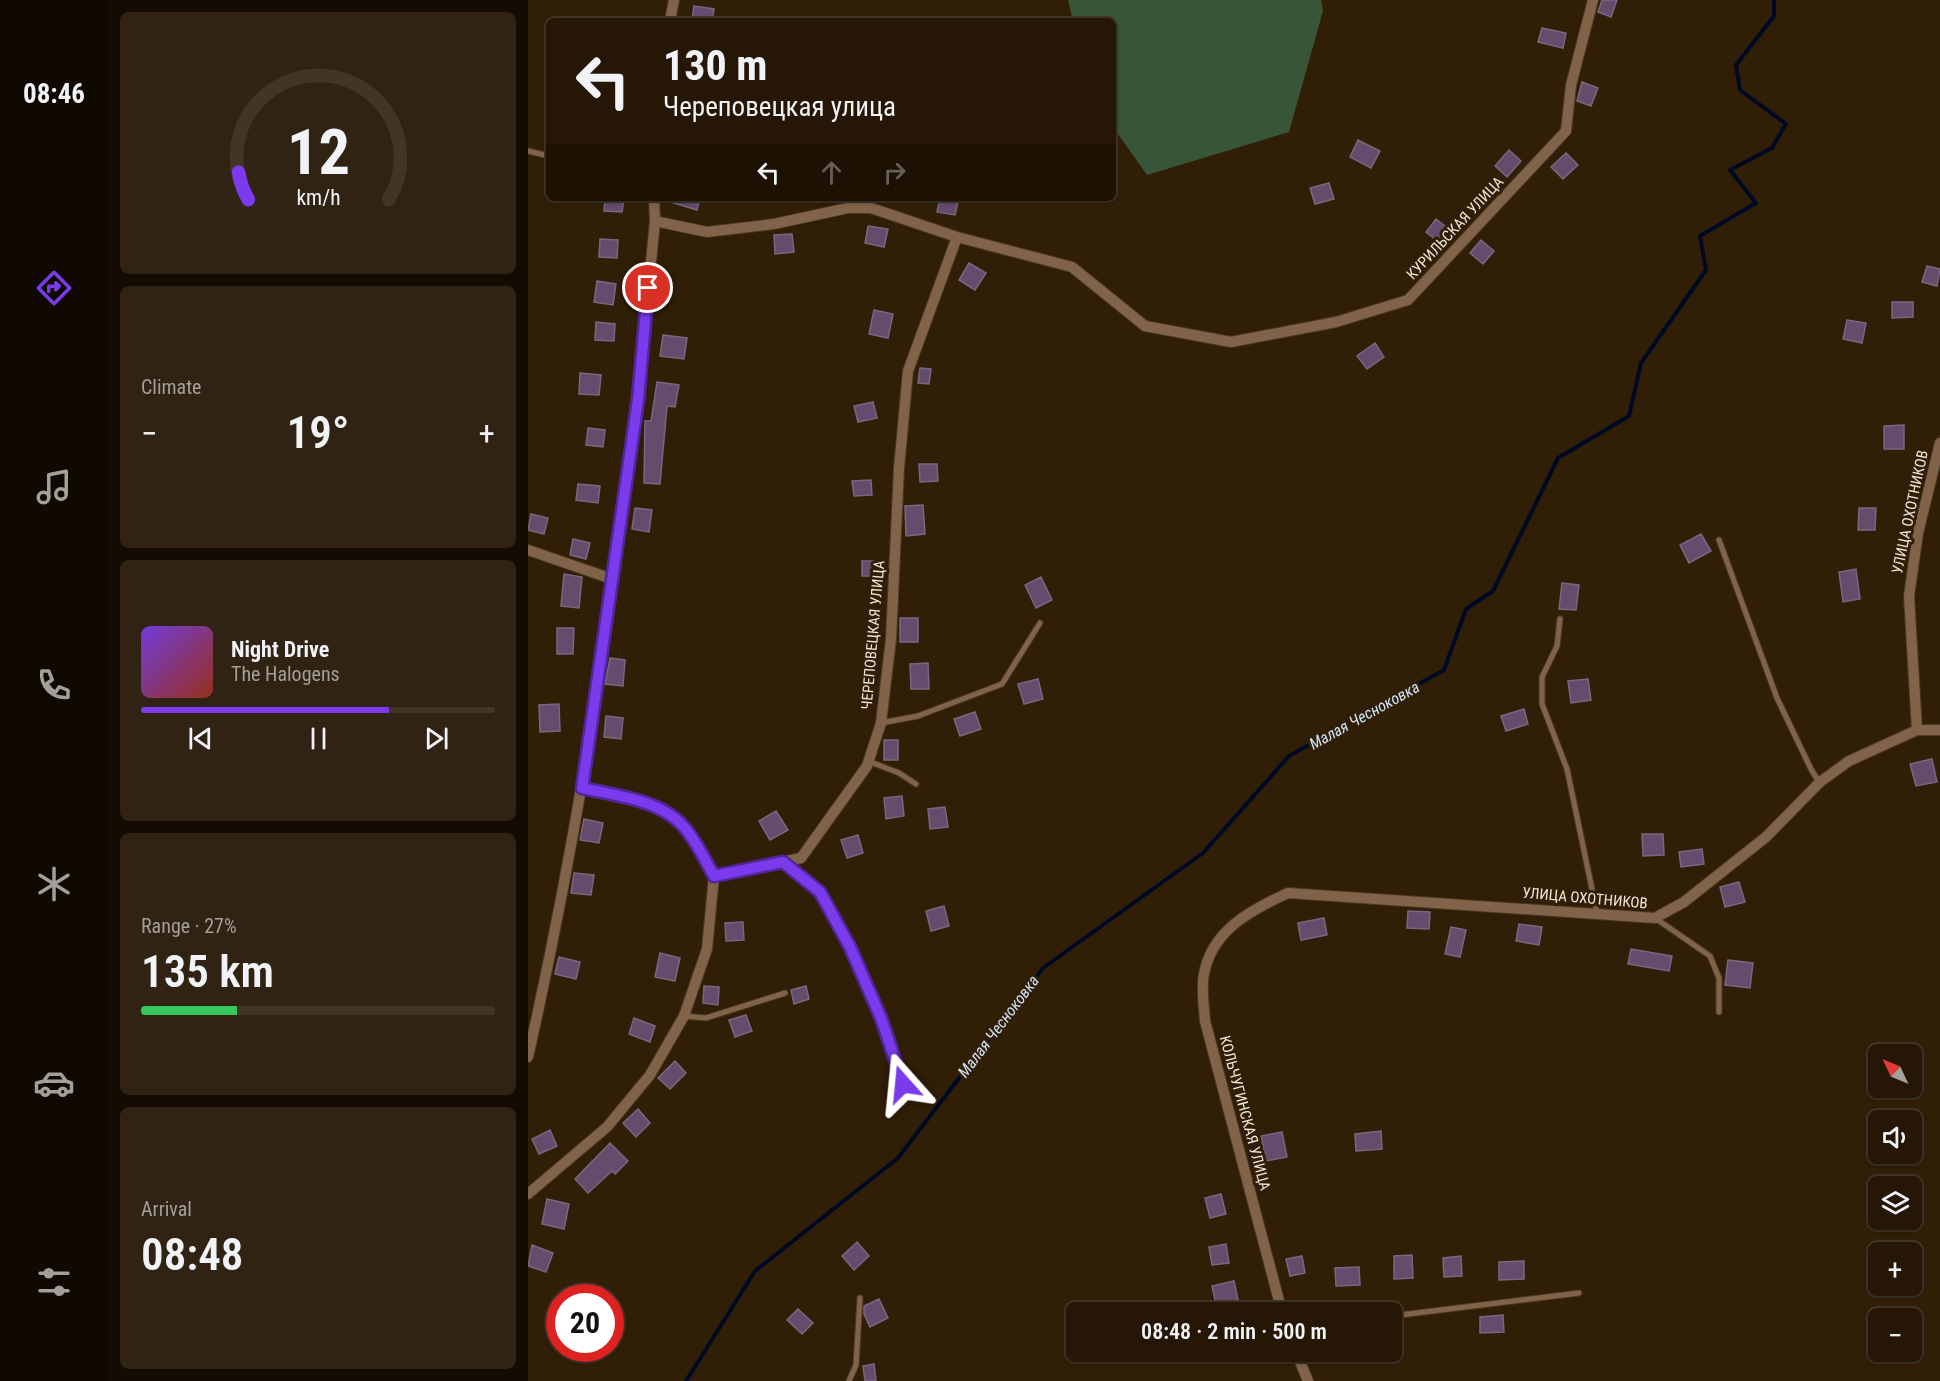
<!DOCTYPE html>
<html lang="en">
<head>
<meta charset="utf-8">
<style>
  :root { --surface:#251605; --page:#312313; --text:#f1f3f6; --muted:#a39f9a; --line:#423527; --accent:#7c3aed }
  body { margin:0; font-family:"Roboto Condensed",sans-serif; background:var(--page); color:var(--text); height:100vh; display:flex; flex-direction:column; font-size:22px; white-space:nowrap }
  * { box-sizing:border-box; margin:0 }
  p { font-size:20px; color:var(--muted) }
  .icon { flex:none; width:33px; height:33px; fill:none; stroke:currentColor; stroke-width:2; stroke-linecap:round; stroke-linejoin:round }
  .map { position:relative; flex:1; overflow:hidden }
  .side { display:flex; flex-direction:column; gap:12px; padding:12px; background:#140c03; width:420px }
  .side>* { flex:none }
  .guide { position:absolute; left:18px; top:18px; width:570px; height:183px; border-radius:9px; box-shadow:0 2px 4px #0004,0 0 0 2px var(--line); background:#251605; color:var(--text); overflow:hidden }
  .needle { width:39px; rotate:314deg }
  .fabs { position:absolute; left:1340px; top:1044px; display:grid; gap:12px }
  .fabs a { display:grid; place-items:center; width:54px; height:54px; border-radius:9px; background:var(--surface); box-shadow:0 2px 4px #0004,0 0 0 2px var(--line); font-size:30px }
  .speed { position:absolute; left:18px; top:1284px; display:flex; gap:12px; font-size:30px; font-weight:700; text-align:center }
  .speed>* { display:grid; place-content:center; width:78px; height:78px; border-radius:50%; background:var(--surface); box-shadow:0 2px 4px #0004,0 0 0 2px var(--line); line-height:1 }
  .speed .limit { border:9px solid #d22; background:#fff; color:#111 }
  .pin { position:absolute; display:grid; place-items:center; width:51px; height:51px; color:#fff; margin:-26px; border:3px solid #fff; border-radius:50%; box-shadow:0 2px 6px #0007 }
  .me { position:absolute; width:66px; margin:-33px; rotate:342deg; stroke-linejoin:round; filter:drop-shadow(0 0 4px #0008) }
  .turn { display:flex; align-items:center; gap:21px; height:126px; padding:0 18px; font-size:27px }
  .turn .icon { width:78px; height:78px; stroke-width:2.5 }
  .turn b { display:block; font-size:42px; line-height:51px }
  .lanes { display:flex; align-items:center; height:57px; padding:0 18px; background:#0003; justify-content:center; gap:30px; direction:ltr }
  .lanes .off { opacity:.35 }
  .big { font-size:45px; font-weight:600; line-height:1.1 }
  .side .widget { flex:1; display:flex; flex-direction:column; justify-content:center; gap:9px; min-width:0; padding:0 21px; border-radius:9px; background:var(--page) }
  .side .dial { align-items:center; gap:0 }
  .dial svg { height:156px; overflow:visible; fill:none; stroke:var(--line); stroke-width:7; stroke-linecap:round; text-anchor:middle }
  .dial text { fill:var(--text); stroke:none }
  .song { display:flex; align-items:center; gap:18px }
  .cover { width:72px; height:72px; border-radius:9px; background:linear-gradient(135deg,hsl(260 70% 55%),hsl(10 70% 35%)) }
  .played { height:6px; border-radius:3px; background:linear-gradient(90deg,var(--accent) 70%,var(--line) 70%) }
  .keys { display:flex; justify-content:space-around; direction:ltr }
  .heat { display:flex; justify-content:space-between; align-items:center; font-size:33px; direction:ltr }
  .charge { height:9px; border-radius:4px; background:linear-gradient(90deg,#34c759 27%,var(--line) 0) }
  .trip { position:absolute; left:538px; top:1302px; width:336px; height:60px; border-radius:9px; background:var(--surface); box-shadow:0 2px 4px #0004,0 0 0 2px var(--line); font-weight:600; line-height:60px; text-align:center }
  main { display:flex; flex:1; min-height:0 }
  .tabs { display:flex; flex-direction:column; width:108px; justify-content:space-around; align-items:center; background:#0f0902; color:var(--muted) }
  .tabs .icon { width:42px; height:42px }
  .tabs .active { color:var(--accent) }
  .tabs b { font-size:27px; color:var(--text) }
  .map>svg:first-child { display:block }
  .forest { fill:#385537 }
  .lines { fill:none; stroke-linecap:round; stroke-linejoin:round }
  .stream { stroke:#000923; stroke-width:4 }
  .building { fill:#654b6c; stroke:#7b6680; stroke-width:1.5 }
  .lane-casing { stroke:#4c3a24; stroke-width:7 }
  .street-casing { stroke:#4c3a24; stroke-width:12 }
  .lane { stroke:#816349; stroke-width:5 }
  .street { stroke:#816349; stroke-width:10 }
  .route-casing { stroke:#51269a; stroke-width:15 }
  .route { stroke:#7c3aed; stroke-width:10 }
  .labels { text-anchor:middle; stroke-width:6; stroke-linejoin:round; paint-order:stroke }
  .street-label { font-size:15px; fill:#f2e5d7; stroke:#311e07 }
  .water-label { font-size:16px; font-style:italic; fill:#d0e3f9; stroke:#311e07 }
</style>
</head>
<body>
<main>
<nav class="tabs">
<b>08:46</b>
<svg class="icon active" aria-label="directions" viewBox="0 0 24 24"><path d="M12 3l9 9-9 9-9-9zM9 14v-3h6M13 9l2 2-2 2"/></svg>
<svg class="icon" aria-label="music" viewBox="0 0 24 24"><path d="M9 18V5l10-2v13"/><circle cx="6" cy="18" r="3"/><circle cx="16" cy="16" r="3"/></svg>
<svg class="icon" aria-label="phone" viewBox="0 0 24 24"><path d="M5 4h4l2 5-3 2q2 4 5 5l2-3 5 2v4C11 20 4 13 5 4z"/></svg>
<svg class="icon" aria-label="climate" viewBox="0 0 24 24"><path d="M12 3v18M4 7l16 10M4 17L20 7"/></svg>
<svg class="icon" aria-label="car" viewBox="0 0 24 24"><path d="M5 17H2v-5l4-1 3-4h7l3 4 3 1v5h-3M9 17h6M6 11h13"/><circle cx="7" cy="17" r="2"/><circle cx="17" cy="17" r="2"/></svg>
<svg class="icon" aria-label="filters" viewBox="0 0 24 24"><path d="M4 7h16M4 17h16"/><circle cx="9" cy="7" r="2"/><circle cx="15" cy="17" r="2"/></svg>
</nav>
<section class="side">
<div class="widget dial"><svg viewBox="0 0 100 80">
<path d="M14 69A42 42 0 1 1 86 69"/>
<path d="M14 69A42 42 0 0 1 9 55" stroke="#7c3aed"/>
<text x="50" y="56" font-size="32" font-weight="700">12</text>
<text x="50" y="72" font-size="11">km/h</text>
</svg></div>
<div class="widget"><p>Climate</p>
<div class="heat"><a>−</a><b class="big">19°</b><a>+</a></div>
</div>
<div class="widget">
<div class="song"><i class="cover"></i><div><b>Night Drive</b><p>The Halogens</p></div></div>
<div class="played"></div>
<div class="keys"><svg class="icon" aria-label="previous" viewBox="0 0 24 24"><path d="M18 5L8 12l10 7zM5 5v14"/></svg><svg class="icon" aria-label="pause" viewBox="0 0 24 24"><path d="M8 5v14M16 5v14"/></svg><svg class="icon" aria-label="next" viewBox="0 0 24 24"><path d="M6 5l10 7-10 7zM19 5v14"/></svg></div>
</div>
<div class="widget"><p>Range · 27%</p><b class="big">135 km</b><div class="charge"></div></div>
<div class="widget"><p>Arrival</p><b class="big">08:48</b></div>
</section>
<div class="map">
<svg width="1412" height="1381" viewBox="0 0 1412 1381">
  <rect width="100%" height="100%" fill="#311e07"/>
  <path class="forest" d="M540,0H793L795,11L761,132L619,175L585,127V21H545Z"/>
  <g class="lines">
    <path class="stream" d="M158,1381L227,1271L370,1158L515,968L675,853L761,756L916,670L938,609L965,591L1030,458L1101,416L1113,363L1178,270L1172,236L1228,203L1202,170L1244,148L1258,124L1212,90L1208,65L1246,16V0"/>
  </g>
  <path class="building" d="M1074,0H1089L1083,17L1070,12Z
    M166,6L186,9L184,21L164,19Z
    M1014,28L1038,33L1035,48L1010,42Z
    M1054,82L1070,88L1063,106L1049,101Z
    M830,140L852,151L843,168L822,157Z
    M981,150L993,161L979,177L967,166Z
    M1038,153L1050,165L1035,179L1023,167Z
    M801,183L806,199L787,204L782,188Z
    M77,198H96L94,212L76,211Z
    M140,198H172L169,210L139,201Z
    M412,198H431L427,215L409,212Z
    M908,219L922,230L912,243L898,232Z
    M340,226L360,229L356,247L337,243Z
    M264,234L266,252L247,254L246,235Z
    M72,239L90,240L89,258L71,257Z
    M953,240L966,251L955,264L942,253Z
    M441,263L458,273L447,290L431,280Z
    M1399,266L1412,269L1409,286L1394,282Z
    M69,281L88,284L85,305L66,302Z
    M1364,302H1385V317L1364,318Z
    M346,310L365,314L360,338L341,334Z
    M1319,320L1338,323L1334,343L1315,339Z
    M68,322L87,324L86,341L67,340Z
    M135,335L159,338L156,359L132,356Z
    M847,343L856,357L839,369L829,356Z
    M392,368L403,369L401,384L390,383Z
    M52,373L73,375L71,395L51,394Z
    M129,382L151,385L147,407L139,406L132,484L116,483L117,421H123Z
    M345,402L349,418L330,422L326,406Z
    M1376,425V449H1356V426Z
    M60,428L77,430L75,447L58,445Z
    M391,464H409L410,481L392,482Z
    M343,480L344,495L326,496L324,481Z
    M50,484L72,486L70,503L48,500Z
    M395,505L397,534L378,536L377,506Z
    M107,508L124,510L121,532L104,529Z
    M1331,508H1348L1347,530H1330Z
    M3,514L20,518L16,534L0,530Z
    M1173,534L1183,551L1161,563L1152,545Z
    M45,539L62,543L58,559L42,555Z
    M334,561H346V576H334Z
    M1328,569L1332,599L1315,602L1311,572Z
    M36,574L54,577L51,608L33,606Z
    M513,577L524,600L508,608L497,585Z
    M1034,583L1051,585L1048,610L1031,609Z
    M372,618H390V642H372Z
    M29,628H46L45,654H29Z
    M82,658L97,660L95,686L77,684Z
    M400,663L401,689H383L382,664Z
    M510,679L515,699L496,704L490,684Z
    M1060,679L1063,700L1043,703L1040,681Z
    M31,704L32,731L12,732L11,705Z
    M996,709L1000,724L978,731L973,716Z
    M447,712L453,729L432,736L426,719Z
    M78,716L95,718L93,739L76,737Z
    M356,740H370V760H356Z
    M1404,759L1409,782L1388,786L1382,764Z
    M374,796L376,816L358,819L356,798Z
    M417,807L420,827L402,829L400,809Z
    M248,811L260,830L242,840L231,821Z
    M56,819L75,823L71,843L52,840Z
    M1114,834H1135L1136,855L1115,856Z
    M330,835L335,853L319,858L313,840Z
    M1174,849L1176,864L1153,867L1151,852Z
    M46,873L66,875L63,895L43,893Z
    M1211,882L1217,902L1197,907L1192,887Z
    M416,906L421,926L403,931L398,911Z
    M880,911L902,912L901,929L879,928Z
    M796,918L799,935L773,940L770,923Z
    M215,922L216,940L198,941L197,923Z
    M991,924L1014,927L1011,945L988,941Z
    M923,927L938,930L932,957L917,954Z
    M1103,949L1144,956L1141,971L1100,964Z
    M132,953L152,958L147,981L127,977Z
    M31,957L52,962L48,979L27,974Z
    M1200,960L1225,963L1222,988L1197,985Z
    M176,986L191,987L190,1005L175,1003Z
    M278,986L281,999L266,1004L263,990Z
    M218,1015L224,1031L207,1037L201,1020Z
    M106,1018L127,1026L122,1042L101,1034Z
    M147,1061L158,1073L142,1089L130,1078Z
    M110,1109L122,1123L108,1137L95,1123Z
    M22,1130L29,1146L11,1154L4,1139Z
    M853,1131L854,1149L828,1151L827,1134Z
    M754,1132L759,1157L738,1161L733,1136Z
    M82,1143L100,1161L87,1174L84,1171L60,1193L47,1179Z
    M693,1194L698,1214L682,1218L677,1198Z
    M19,1199L41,1204L36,1229L14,1224Z
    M329,1242L341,1256L326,1270L314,1256Z
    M698,1244L701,1263L684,1265L681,1247Z
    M4,1245L25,1253L18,1272L0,1266Z
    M884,1255L885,1278L866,1279V1256Z
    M774,1256L777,1273L762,1276L758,1259Z
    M933,1256L934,1276L916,1277L915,1258Z
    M996,1261V1279L971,1280V1262Z
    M831,1267L832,1285L808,1286L807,1268Z
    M706,1281L710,1300L688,1305L684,1286Z
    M351,1299L360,1318L342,1327L336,1314V1306Z
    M270,1309L285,1323L274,1334L259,1320Z
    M975,1315L976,1332L952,1333V1317Z
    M346,1364L348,1381H337L335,1366Z"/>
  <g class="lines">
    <g class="lane-casing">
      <path id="lane" d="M0,151L21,156
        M1191,540L1249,698L1283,769L1291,782
        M1032,619L1029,646L1014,677V704L1039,769L1069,913
        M353,723L390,716L474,684L512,623
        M340,761L371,773L388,784
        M54,788C90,796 137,800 160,832C170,845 178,862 186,876
        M257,863L293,892L322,947L353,1018L375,1084L365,1110
        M1127,918L1182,956L1191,978V1012
        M156,1016L178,1018L257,993
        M864,1316L1051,1293
        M321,1381L328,1365L332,1298"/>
    </g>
    <g class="street-casing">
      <path id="street" d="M142,21L146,0
        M429,237L544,267L617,326L703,342L808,322L880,300L1038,131L1043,85L1065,0
        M0,550L84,579
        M1389,730L1381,596L1390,533L1412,443
        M0,1057C62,782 100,501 127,221L126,198
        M0,1194L79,1127L122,1075L156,1016L179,949L186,876L273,858L339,766L353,723L363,639L371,468L380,371L429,237L343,208H320L246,224L179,232L127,221
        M754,1312L677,1021C676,1006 673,988 676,974C684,930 723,910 760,893L1127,918L1156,902L1238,837L1292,782L1321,761L1389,730H1412
        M768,1352L780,1381"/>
    </g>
    <use href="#lane" class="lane"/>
    <use href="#street" class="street"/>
  </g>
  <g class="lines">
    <g class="route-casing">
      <path id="route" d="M120,288L110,400L54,788C90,796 137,800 160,832C170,845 178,862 186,876L255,862L292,892L322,947L353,1018L375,1084"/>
    </g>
    <use href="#route" class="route"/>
  </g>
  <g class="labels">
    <g class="street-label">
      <text transform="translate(927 228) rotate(-47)" y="5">КУРИЛЬСКАЯ УЛИЦА</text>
      <text transform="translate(1382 512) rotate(-78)" y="5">УЛИЦА ОХОТНИКОВ</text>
      <text transform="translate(345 635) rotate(-85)" y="5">ЧЕРЕПОВЕЦКАЯ УЛИЦА</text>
      <text transform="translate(1057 898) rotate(5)" y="5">УЛИЦА ОХОТНИКОВ</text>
      <text transform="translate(717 1113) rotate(75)" y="5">КОЛЬЧУГИНСКАЯ УЛИЦА</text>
    </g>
    <g class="water-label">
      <text transform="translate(836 715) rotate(-29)" y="6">Малая Чесноковка</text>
      <text transform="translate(470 1026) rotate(-53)" y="6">Малая Чесноковка</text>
    </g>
  </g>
</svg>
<div class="fabs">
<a><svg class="needle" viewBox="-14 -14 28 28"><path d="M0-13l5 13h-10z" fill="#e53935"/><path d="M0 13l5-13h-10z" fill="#a39f9a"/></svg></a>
<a><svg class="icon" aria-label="sound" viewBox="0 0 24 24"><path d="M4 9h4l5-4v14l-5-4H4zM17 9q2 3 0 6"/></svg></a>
<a><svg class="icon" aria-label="layers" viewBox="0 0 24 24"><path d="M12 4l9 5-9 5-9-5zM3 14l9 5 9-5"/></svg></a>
<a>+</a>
<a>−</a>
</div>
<div class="speed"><div class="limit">20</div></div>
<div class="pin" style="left:120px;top:288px;background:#d93025"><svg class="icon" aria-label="arrive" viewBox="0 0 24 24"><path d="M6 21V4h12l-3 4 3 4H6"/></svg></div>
<svg class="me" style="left:375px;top:1084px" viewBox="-20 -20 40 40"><path d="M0-17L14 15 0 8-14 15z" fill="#7c3aed" stroke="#fff" stroke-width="4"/></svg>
<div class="trip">08:48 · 2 min · 500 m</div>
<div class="guide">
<div class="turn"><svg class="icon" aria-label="left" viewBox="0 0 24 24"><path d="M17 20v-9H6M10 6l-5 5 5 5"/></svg><div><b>130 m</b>Череповецкая улица</div></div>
<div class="lanes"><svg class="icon" aria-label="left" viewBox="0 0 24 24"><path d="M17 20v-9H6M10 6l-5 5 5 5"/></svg><svg class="icon off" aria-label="ahead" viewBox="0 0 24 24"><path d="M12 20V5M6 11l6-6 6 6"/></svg><svg class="icon off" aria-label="right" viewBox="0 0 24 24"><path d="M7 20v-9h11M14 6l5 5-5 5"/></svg></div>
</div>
</div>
</main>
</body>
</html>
